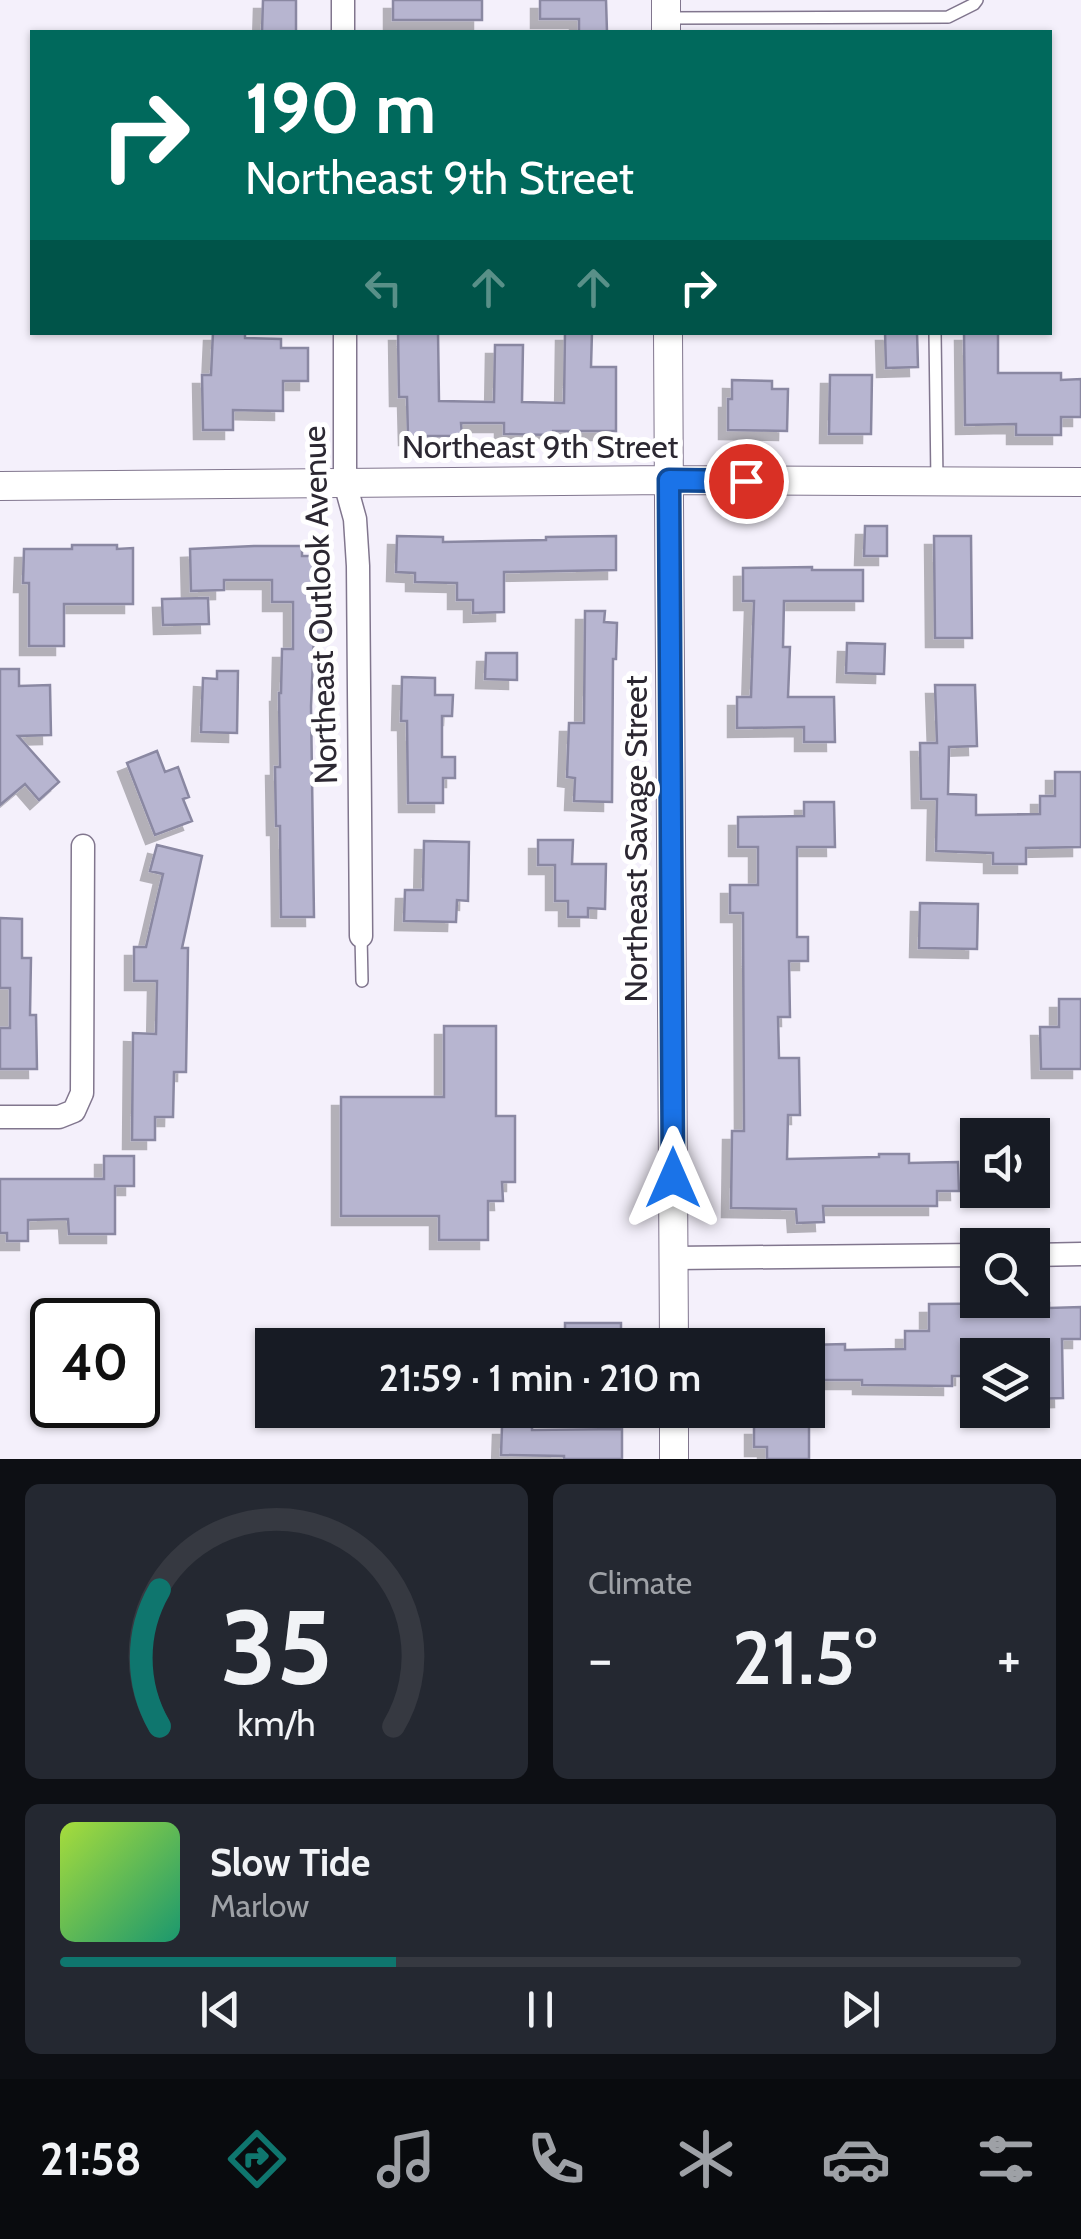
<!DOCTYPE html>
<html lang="en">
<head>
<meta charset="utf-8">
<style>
  :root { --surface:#171b24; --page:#242831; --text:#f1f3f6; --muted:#9ea1a6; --line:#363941; --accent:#0f766e }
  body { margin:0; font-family:Cabin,sans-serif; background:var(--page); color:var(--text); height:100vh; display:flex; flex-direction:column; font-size:38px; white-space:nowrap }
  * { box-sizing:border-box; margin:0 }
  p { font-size:32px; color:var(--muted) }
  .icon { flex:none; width:55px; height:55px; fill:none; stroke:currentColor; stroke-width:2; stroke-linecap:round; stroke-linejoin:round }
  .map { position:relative; height:1459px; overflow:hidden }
  .sheet { display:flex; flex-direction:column; gap:25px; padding:25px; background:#0d0f14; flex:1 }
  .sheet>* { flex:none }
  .guide { position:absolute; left:30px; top:30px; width:1022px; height:305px; border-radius:0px; box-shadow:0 2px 8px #0004; background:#00695c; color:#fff; overflow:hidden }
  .controls { position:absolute; left:960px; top:1118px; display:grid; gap:20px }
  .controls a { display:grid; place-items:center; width:90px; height:90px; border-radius:0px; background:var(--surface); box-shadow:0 2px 8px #0004; font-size:50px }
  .speed { position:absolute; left:30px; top:1298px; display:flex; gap:20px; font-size:50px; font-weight:700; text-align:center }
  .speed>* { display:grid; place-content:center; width:130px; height:130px; border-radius:50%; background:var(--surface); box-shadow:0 2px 8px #0004; line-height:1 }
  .speed .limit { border:5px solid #111; border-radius:15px; background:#fff; color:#111 }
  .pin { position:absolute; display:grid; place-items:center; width:85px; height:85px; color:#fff; margin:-42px; border:5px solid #fff; border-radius:50%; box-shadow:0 2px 10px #0007 }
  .me { position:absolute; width:110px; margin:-55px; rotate:0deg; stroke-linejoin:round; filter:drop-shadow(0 0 8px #0008) }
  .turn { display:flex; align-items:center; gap:35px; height:210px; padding:0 50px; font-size:45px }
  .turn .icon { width:130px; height:130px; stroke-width:2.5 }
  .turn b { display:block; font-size:70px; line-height:85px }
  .lanes { display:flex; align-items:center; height:95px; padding:0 50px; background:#0003; justify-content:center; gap:50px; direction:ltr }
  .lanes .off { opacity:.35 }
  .big { font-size:75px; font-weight:600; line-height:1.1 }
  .sheet .tile { flex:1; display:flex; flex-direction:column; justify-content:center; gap:15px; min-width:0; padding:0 35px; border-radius:15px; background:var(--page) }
  .sheet .dial { align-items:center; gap:0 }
  .dial svg { height:260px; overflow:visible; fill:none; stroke:var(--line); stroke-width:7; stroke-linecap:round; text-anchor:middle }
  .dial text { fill:var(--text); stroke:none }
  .song { display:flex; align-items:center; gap:30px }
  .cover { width:120px; height:120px; border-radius:15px; background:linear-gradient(135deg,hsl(80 70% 55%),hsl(160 70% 35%)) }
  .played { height:10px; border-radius:5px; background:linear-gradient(90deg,var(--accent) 35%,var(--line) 35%) }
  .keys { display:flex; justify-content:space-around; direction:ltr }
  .heat { display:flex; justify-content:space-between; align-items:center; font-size:55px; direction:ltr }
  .sheet .tiles { flex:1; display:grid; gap:25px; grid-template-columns:1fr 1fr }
  .tile:last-child { grid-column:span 2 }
  .trip { position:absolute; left:255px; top:1328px; width:570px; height:100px; border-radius:0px; background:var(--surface); box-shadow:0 2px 8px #0004; font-weight:600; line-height:100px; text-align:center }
  .dock { display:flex; height:160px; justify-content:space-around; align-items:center; background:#090b0e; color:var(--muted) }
  .dock .icon { width:70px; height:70px }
  .dock .on { color:var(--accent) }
  .dock b { font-size:45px; color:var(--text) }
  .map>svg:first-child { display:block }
  .building { fill:#b7b5d0; stroke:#8a88a2; stroke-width:2.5; filter:url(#shadow) }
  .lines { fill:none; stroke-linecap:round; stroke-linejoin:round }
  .service-casing { stroke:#81768e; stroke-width:14 }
  .minor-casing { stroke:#81768e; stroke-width:25 }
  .tertiary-casing { stroke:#81768e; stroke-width:30 }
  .service { stroke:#fff; stroke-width:11 }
  .minor { stroke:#fff; stroke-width:22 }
  .tertiary { stroke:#fff; stroke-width:28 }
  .route-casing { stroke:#114b97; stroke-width:25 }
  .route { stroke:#1a73e8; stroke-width:18 }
  .labels { text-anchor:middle; stroke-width:10; stroke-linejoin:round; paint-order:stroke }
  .street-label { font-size:32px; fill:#2c2832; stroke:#fff }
</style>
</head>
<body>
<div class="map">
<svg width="1081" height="1459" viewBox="0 0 1081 1459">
  <defs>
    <filter id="shadow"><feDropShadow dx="-9" dy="9" stdDeviation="0" flood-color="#0004"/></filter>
  </defs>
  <rect width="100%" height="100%" fill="#f4f0fb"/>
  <path class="building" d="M263,0H296V32H262Z
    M393,0H482V20H393Z
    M540,0H606L607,32H579V19H540Z
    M213,332H245V338L281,339V348H308V381H283V411L233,410V430H203L202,375H211Z
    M398,332H438L439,401L494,402L495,345H523L522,402L564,403L565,332H592L591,367H616V431H553L552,435L504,434V423H461L462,436H408L407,397H399Z
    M885,332H917L918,367L886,368Z
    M964,332H998V373H1061V380L1081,379V417H1061V435H1016V424L965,425Z
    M830,375H872L871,434H829Z
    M732,380L772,381V389H788L787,431L728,430V399H732Z
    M865,526H887V556H864Z
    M397,536L443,537V542L546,540V537L616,536V570L504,572V612L473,613V600H457V583L415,582V573L396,572Z
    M934,536H971L972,638H935Z
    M72,545H117V549L133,548V604H64V646H29V583H23L24,549H72Z
    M254,546H302V556H323V635H314L311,706L314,917H281L280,826H276L275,767H280L279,693H281L282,649H293V602H272V580H224V590L191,591L190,549Z
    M812,567V570H863V601H784L783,647H790L788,697H834L835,742H804V727L737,728V697H751L754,601H743V568Z
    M208,598L209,624L163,625L162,599Z
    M585,611H605L604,622L617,623L616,659H613L612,802L574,801L575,778L567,777L569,723H584Z
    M847,643L885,644L884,674L846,673Z
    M486,653H517V680L485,679Z
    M0,669H19V686L50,685L51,735L18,736L59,782L39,800L25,784L0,805Z
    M217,671H238L237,733L201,732L203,678L217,679Z
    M402,677L435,678V695H453L452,716H442V757H455V778H443V803H408L407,721H401Z
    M935,685H975L977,746L949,747L948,794L976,795V815L1040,814V796H1055V772H1081V847L1026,848V864H993V853L936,851L937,799H921L920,743H937Z
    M157,751L165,772L178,767L189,797L183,799L192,821L155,835L127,763Z
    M804,802H834L835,847H797V937H808V961H789L790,1017H778L779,1058H799L800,1115H788L787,1159L879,1157V1154H909V1163L958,1162L959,1191H937V1206H823L824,1222L797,1223L796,1209L731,1208L732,1131H744L743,913H730V885H758V847H738V817L804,816Z
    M538,840H573L572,864H606L605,909L588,908V917H568V901H555V865H538Z
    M424,841L469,842L468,901L457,900L456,922L404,921L405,890H423Z
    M157,845L202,856L182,948H188L186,1072H174L173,1117H155V1140H132L133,1033L156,1034L157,981H134V947H146L163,874L150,871Z
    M920,903L978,904L977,949L919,948Z
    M0,918L22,919V958H31L30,1015H36L37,1069H0V1028H10V988H0Z
    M1059,999H1081V1069H1041L1040,1027H1059Z
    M444,1026H496V1116H515V1182H502L503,1201H488V1240H439V1216H341V1097H444Z
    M104,1156H134V1186H115V1234H69L68,1219L28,1220V1241H7V1233H0V1179H104Z
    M1049,1303V1308L1081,1307V1339H1062L1063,1398L1032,1399V1355H964V1376H952V1386L862,1385V1380H808V1345L845,1344V1350L905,1349V1331H929V1304Z
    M565,1323H621V1345H565Z
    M502,1426H532V1430L622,1429V1459H564V1456L501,1455Z
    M754,1426H809V1459H767V1447H754Z"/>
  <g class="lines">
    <g class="service-casing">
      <path id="service" d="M666,18L948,17L974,4L977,0
        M935,332L937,482
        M361,936L362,981"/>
    </g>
    <g class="minor-casing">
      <path id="minor" d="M343,0V32
        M345,332V483L355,519L358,566L361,936
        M0,1117H59L74,1111L82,1093L83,846
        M1032,1255L1081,1254
        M674,1258L978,1255"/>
    </g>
    <g class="tertiary-casing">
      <path id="tertiary" d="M666,0V32
        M668,332L674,1345
        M0,486L669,480L1081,482
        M674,1410V1459"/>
    </g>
    <use href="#service" class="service"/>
    <use href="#minor" class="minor"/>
    <use href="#tertiary" class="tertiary"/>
  </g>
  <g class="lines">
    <g class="route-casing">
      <path id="route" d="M673,1178L669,480L746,481"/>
    </g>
    <use href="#route" class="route"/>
  </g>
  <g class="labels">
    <g class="street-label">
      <text x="540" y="458">Northeast 9th Street</text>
      <text transform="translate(320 605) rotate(-92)" y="11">Northeast Outlook Avenue</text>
      <text transform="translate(636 839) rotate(-90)" y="11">Northeast Savage Street</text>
    </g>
  </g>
</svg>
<div class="controls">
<a><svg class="icon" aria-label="sound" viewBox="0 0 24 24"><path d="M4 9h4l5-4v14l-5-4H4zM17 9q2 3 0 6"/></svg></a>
<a><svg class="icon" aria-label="search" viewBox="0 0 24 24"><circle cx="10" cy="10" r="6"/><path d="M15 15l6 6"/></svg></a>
<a><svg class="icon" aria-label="layers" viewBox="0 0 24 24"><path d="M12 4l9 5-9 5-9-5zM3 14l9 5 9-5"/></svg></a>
</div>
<div class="speed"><div class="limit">40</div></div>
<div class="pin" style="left:746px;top:481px;background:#d93025"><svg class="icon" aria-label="arrive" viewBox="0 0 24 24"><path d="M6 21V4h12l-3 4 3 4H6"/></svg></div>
<svg class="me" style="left:673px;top:1178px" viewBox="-20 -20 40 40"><path d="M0-17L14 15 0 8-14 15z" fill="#1a73e8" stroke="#fff" stroke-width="4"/></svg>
<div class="trip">21:59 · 1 min · 210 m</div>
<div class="guide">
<div class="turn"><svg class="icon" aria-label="right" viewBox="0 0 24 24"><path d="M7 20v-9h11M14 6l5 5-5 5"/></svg><div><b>190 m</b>Northeast 9th Street</div></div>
<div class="lanes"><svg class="icon off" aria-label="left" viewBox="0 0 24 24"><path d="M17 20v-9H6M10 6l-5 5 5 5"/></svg><svg class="icon off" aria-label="ahead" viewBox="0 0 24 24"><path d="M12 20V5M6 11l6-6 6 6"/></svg><svg class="icon off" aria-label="ahead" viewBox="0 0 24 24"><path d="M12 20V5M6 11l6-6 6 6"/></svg><svg class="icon" aria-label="right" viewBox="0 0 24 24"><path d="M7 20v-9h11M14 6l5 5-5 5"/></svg></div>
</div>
</div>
<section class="sheet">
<div class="tiles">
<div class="tile dial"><svg viewBox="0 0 100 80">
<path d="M14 69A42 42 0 1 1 86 69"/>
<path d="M14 69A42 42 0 0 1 14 27" stroke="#0f766e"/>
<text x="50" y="56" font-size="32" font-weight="700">35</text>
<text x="50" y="72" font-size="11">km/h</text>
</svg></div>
<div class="tile"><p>Climate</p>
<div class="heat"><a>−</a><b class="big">21.5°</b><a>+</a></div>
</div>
<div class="tile">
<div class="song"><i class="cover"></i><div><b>Slow Tide</b><p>Marlow</p></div></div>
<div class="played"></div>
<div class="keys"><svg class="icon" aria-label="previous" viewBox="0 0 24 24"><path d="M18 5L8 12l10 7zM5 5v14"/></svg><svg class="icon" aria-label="pause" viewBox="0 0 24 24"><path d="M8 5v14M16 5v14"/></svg><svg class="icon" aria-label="next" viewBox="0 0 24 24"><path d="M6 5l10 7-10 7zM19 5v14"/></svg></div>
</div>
</div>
</section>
<nav class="dock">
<b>21:58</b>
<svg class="icon on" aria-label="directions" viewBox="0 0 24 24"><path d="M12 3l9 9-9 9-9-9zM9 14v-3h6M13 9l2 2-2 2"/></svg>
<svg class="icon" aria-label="music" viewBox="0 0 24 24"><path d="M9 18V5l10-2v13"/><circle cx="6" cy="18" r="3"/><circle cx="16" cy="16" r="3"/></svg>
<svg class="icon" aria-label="phone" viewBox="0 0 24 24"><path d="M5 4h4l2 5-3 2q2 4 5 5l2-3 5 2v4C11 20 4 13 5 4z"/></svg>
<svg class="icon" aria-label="climate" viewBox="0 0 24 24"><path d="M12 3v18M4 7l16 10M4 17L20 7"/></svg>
<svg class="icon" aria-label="car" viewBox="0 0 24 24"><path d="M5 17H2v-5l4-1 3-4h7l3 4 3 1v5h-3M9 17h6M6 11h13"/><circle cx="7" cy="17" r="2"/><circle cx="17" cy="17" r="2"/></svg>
<svg class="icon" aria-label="filters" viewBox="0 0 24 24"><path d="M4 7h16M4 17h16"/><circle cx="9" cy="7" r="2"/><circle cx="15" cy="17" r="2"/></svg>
</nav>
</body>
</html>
